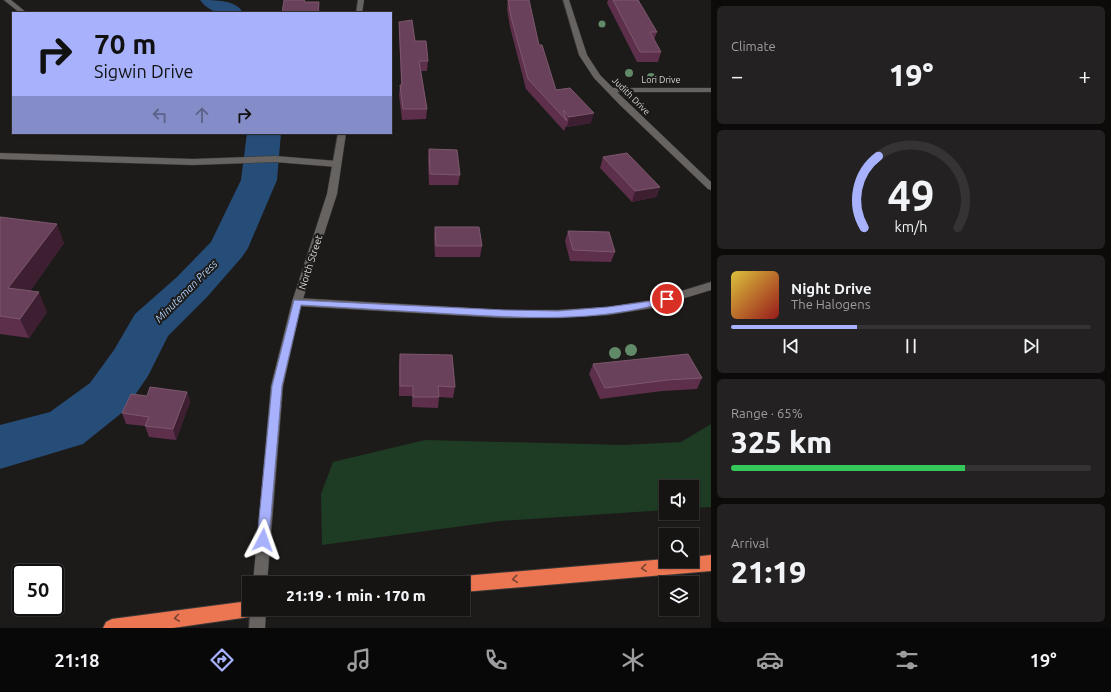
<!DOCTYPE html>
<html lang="en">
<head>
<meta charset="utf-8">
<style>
  :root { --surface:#161413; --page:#232121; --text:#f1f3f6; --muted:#9e9ea0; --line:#353333; --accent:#a7b1fc }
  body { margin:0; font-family:Ubuntu,sans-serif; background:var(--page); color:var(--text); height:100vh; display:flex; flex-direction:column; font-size:15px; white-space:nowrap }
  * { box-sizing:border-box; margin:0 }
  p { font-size:13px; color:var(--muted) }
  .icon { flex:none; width:22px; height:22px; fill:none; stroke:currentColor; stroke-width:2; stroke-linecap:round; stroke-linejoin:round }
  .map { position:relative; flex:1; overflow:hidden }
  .drawer { display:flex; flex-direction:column; gap:6px; padding:6px; background:#0c0b0a; width:400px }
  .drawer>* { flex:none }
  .top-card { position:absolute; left:12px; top:12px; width:380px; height:122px; border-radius:0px; box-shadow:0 1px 3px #0004,0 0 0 1px var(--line); background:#a7b1fc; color:#111; overflow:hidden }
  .fabs { position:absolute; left:659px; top:480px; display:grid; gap:8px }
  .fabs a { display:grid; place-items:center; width:40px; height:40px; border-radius:0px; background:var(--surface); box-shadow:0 1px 3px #0004,0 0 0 1px var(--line); font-size:20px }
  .speed { position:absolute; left:12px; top:564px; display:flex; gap:8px; font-size:20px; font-weight:700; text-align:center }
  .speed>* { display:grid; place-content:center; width:52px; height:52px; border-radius:50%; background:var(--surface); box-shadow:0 1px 3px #0004,0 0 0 1px var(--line); line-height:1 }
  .speed .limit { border:2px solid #111; border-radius:6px; background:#fff; color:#111 }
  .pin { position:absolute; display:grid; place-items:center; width:34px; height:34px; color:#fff; margin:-17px; border:2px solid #fff; border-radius:50%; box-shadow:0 1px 4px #0007 }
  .me { position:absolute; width:44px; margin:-22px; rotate:4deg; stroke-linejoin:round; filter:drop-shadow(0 0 3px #0008) }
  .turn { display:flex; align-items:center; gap:14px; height:84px; padding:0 16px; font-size:18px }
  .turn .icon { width:52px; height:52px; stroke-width:2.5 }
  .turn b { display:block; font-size:28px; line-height:34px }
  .lanes { display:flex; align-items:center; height:38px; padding:0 16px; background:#0003; justify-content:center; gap:20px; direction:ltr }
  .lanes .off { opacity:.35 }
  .big { font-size:30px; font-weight:800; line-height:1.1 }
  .drawer .card { flex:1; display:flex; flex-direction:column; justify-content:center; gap:6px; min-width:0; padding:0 14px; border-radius:6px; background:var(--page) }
  .drawer .dial { align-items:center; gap:0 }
  .dial svg { height:104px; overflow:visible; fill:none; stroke:var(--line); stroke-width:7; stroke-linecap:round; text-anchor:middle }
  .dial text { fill:var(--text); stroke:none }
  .song { display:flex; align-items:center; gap:12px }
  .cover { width:48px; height:48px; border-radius:6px; background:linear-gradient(135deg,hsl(50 70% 55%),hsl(0 70% 35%)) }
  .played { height:4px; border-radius:2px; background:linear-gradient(90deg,var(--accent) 35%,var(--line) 35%) }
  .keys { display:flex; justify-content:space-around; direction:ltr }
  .heat { display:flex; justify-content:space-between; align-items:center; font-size:22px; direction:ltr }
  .charge { height:6px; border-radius:3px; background:linear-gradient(90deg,#34c759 65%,var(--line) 0) }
  .trip { position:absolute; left:242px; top:576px; width:228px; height:40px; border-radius:0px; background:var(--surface); box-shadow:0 1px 3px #0004,0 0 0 1px var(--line); font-weight:800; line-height:40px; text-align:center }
  .tabs { display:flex; height:64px; justify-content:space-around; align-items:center; background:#090808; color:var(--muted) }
  .tabs .icon { width:28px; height:28px }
  .tabs .active { color:var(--accent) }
  .tabs b { font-size:18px; color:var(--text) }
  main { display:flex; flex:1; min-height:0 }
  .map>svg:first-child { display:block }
  .green { fill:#1e3b24 }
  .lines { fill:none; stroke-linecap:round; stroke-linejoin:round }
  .river { fill:#264d78; fill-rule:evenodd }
  .service-casing { stroke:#3a3837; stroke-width:1 }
  .minor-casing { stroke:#3a3837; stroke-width:1 }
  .secondary-casing { stroke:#3a3837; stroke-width:1 }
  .motorway-casing { stroke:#3a3837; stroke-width:2 }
  .service { fill:#666360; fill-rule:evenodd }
  .minor { fill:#666360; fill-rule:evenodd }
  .secondary { fill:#666360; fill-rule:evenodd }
  .motorway { fill:#ec7652; fill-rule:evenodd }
  .tree { fill:#618a68 }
  .wall { fill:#5d2f4b }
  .shaded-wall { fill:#3e1f31 }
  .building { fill:#6a415a; stroke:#7c586d }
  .oneway { stroke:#7a4433 }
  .route { fill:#a7b1fc; stroke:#6d73a4 }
  .labels { text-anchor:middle; stroke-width:4; stroke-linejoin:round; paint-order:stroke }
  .far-street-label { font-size:9px; fill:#d8d7d5; stroke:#1d1b19 }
  .street-label { font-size:10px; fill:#d8d7d5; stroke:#1d1b19 }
  .water-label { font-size:11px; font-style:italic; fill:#accff8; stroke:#1d1b19 }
</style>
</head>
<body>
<main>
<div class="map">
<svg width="711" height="628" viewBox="0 0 711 628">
  <rect width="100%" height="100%" fill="#1d1b19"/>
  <path class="green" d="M711,424V507L692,508V487H666V510L500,521L322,545L321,494L333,462L425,440L623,445L681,442Z"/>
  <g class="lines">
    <path class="river" d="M200,0C216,0 237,0 243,13C226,13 212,16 200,0Z
      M247,133H281L277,180L248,248L242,257L207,297L168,336L148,376L124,411L83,444L0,469V425L50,412L90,383L114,350L135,314L177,277L211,242L241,180Z"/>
    <g class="service-casing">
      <path id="service" d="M0,153L193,159L275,156L337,161L341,164L337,167L275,162L193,165L0,159Z"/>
    </g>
    <g class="minor-casing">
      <path id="minor" d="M4,0H11L27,13H20Z
        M563,0H569L587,55L600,75L613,88H711V92H617L711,182V190L708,189L620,105L594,78L579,55Z
        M711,282V290L652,308L608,315L558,318H504L297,306L293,305L292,302L293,299L297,298L504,310H558L608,307L652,300Z"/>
    </g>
    <g class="secondary-casing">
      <path id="secondary" d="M358,0H364L362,13H356Z
        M338,133H346L337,194L302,302L283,386L267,583H253L271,386L292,302L327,194Z
        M250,609H266L265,628H249Z"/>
    </g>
    <g class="motorway-casing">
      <path id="motorway" d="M711,555V571L463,592V583H455L457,578L463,576L666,559V561H692V557Z
        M249,601V609H257L255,615L249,617L173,628H103L106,622L112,619Z"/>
    </g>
    <use href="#service" class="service"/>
    <use href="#minor" class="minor"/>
    <use href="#secondary" class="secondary"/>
    <use href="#motorway" class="motorway"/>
  </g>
  <g class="tree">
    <circle cx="602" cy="24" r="3.5"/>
    <circle cx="629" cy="73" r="4"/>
    <circle cx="651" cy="77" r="4"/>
    <circle cx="631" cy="350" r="6"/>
    <circle cx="615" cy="353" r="6"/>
  </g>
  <path class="wall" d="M508,0L539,45L556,90L591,123L567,127L566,126L564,131L526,89L510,27L507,9Z
    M608,0H638L657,32L654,40L661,52L658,62H637L607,3Z
    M399,22L415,41L428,61L427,71H421L427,109L426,119L402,120L399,95L400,85H401L399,31Z
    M429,149L460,175L458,185H429L428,159Z
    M603,157L660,187L656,197L632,202L600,168Z
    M0,217L64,243L30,291L47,312L29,338L0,334Z
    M435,227L482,246L480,257H435L434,237Z
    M568,231L615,252L611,262L570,261L565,241Z
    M400,354L455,387L453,398L439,397L438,408L412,407V396H399V365Z
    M593,364L702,378L697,389L662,391L600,399L589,374Z
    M187,392L190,402L176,440L149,437L145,426L126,424L122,413L147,396Z"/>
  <path class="shaded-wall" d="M319,2L320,13H318Z
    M594,113L591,123L567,127L569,117Z
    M660,187L656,197L632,202L635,191Z
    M57,224L64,243L18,308L8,288Z
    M39,292L47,312L29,338L20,319Z
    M187,392L190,402L176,440L173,429Z"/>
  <path class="building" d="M284,0H305L304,2H319L318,13H282Z
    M508,0H529L539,45H542L556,90L570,88L594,113L569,117L563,110L567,121L528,79L511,17Z
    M613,0H638L657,32H650L661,52H640Z
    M412,20L415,41H426L428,61H419L427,109H403L400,85H402L399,22Z
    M429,149L457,150L460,175L430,174Z
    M627,153L660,187L635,191L603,157Z
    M0,217L57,224L8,288L39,292L20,319L0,316Z
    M435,227H479L482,246H436Z
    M568,231L609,232L615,252L573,250Z
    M400,354L452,355L455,387L438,386L439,397H413V386H400Z
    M688,354L702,378L667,380L605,388L593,364Z
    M150,387L187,392L173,429L145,426L149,417L122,413L131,394L147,396Z"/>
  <defs><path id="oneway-chevron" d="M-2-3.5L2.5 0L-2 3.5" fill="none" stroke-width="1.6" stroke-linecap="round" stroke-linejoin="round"/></defs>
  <g class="oneway">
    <use href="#oneway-chevron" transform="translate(644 568) rotate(175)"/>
    <use href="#oneway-chevron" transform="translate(515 579) rotate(175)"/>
    <use href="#oneway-chevron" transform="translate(177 618) rotate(172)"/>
  </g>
  <path class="route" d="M667,296L670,297L671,299L670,301C600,323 524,318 453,314C402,311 351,308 301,305L282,386L269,540L267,544L263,546L259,544L257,540L272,386L294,300L504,310L558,311L608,307L652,301Z"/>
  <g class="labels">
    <g class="far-street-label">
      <text x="661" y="83">Lori Drive</text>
      <text transform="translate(631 96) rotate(45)" y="3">Judith Drive</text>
    </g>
    <g class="street-label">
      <text transform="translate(310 262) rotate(-72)" y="4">North Street</text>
    </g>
    <g class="water-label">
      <text transform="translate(186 291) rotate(-45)" y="4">Minuteman Press</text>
    </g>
  </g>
</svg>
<div class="fabs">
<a><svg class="icon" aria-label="sound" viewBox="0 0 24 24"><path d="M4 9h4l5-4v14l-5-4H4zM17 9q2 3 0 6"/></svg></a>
<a><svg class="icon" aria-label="search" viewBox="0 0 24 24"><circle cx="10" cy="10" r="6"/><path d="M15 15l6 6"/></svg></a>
<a><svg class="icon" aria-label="layers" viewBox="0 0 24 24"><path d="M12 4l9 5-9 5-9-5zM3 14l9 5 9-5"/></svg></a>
</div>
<div class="speed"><div class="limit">50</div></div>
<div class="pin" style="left:667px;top:299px;background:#d93025"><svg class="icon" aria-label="arrive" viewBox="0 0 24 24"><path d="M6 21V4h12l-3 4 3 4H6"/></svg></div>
<svg class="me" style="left:263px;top:540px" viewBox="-20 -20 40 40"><path d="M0-17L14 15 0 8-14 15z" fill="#a7b1fc" stroke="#fff" stroke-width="4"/></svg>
<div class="trip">21:19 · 1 min · 170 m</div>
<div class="top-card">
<div class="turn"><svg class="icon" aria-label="right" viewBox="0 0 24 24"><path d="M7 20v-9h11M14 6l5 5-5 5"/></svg><div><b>70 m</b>Sigwin Drive</div></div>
<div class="lanes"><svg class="icon off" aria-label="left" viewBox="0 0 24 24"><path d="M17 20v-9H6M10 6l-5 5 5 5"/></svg><svg class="icon off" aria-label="ahead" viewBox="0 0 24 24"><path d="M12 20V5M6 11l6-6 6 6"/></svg><svg class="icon" aria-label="right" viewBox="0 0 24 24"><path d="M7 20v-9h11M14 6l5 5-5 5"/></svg></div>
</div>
</div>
<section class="drawer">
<div class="card"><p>Climate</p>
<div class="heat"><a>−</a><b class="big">19°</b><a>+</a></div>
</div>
<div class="card dial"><svg viewBox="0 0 100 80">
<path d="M14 69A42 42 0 1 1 86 69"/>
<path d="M14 69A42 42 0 0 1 25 14" stroke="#a7b1fc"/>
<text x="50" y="56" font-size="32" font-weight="700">49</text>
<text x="50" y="72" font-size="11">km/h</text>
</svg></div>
<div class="card">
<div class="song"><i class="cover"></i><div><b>Night Drive</b><p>The Halogens</p></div></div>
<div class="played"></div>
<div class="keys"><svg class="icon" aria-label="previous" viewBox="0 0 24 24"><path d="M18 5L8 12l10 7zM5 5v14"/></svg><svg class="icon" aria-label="pause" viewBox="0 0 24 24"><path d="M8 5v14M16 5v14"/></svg><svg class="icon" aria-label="next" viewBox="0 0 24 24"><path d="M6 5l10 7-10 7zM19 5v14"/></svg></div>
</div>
<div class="card"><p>Range · 65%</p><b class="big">325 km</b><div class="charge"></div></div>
<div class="card"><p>Arrival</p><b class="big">21:19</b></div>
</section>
</main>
<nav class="tabs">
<b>21:18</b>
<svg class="icon active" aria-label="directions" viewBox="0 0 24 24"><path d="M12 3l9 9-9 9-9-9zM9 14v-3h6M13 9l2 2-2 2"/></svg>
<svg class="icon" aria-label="music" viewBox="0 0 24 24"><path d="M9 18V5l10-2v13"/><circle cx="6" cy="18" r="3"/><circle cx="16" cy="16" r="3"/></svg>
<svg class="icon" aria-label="phone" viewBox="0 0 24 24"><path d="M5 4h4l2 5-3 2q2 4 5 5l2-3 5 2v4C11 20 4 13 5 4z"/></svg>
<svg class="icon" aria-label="climate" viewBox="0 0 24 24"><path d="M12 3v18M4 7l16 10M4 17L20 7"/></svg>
<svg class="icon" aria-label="car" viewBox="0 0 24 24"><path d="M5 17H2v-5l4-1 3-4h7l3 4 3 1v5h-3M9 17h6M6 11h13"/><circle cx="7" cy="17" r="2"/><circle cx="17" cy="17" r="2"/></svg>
<svg class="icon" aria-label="filters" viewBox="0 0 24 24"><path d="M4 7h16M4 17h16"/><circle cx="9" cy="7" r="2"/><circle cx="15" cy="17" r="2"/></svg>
<b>19°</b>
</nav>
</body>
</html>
